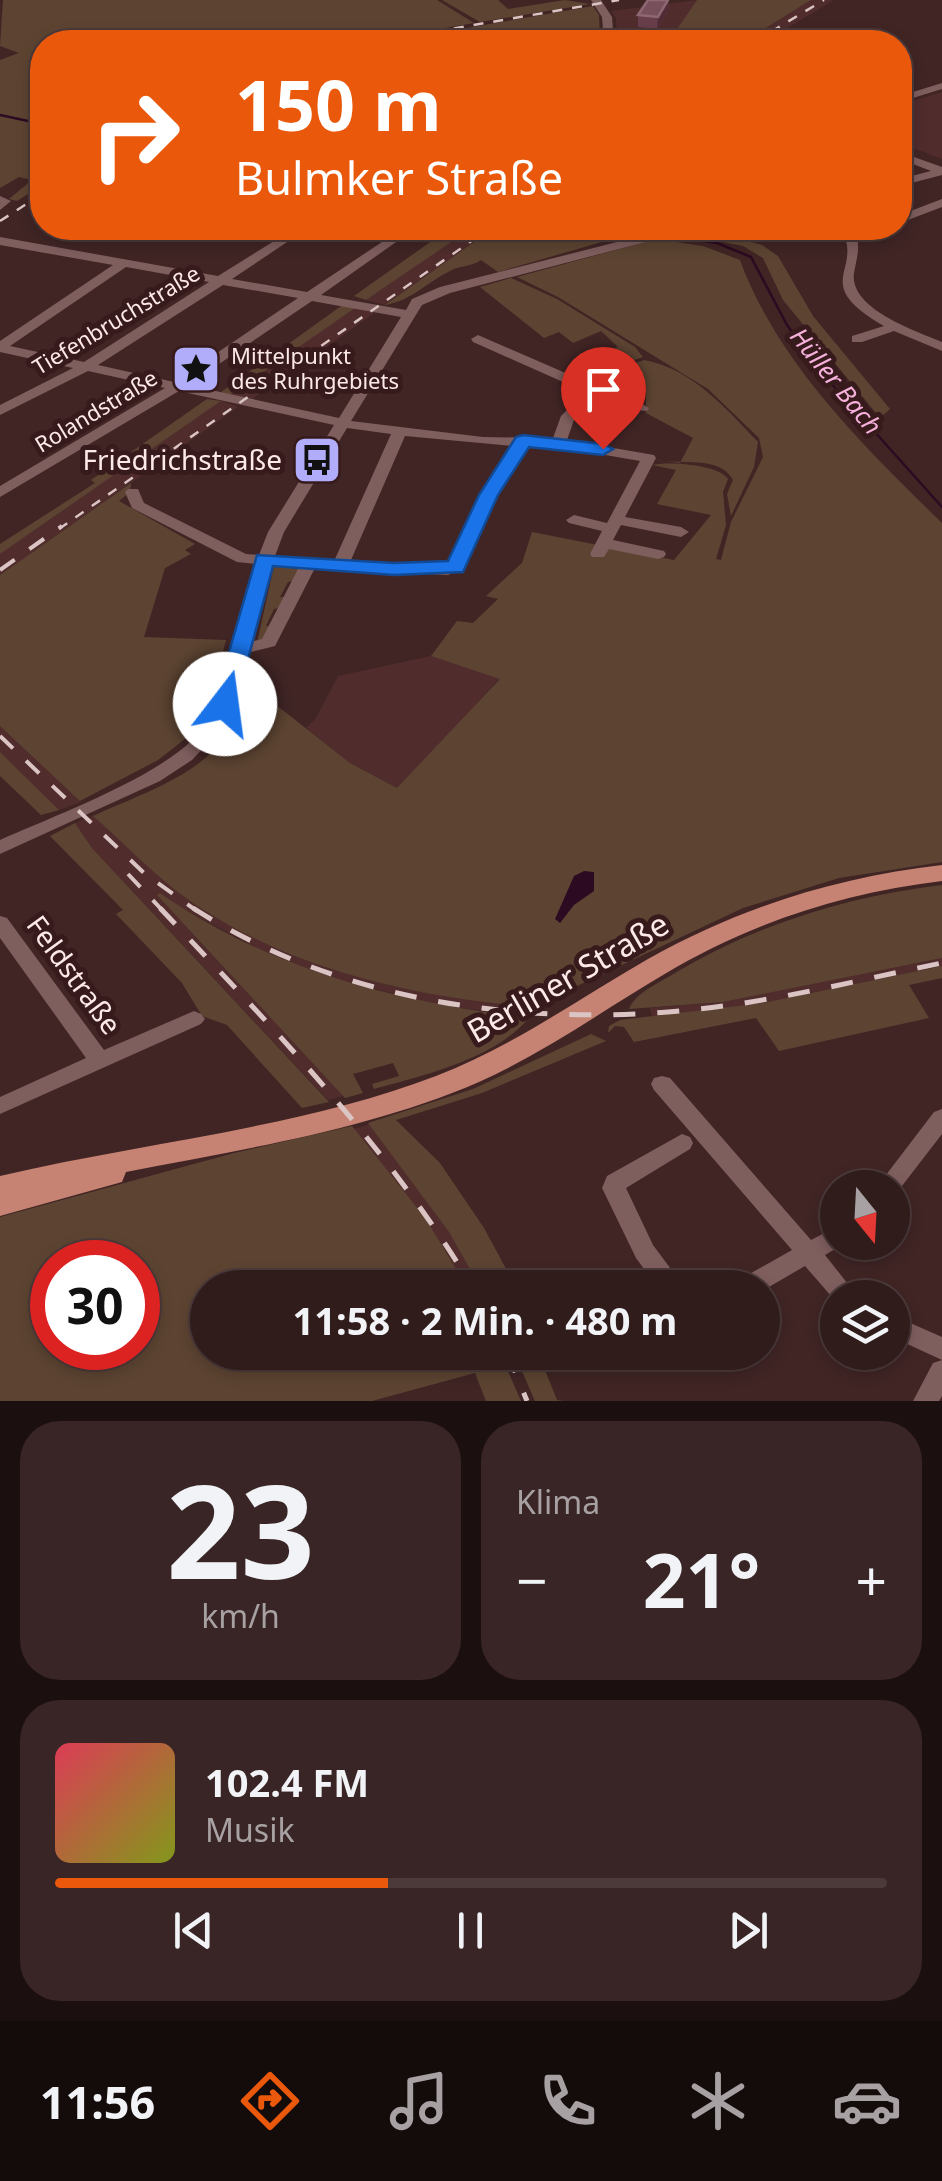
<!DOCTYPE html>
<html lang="de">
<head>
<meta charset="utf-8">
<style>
  :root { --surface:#311c1c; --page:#392525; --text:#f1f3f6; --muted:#a8a1a3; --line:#4c3a3b; --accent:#ea580c }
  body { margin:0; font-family:"Noto Sans",sans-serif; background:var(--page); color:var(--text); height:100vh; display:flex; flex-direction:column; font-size:38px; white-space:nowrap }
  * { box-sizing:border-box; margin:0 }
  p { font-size:32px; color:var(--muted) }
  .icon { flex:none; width:55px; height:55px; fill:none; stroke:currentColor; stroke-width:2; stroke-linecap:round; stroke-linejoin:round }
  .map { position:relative; height:1401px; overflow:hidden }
  .side { display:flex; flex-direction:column; gap:20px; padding:20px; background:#1b0f0f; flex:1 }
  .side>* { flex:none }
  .top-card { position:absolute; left:30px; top:30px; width:882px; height:210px; border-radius:40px; box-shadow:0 5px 15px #0003,0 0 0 2px var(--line); background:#ea580c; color:#fff; overflow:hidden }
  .needle { width:65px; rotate:162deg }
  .buttons { position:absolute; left:820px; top:1170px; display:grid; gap:20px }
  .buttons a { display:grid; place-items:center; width:90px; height:90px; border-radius:50%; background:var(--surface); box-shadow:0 5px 15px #0003,0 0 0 2px var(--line); font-size:50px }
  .speed { position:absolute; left:30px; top:1240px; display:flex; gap:20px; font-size:50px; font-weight:700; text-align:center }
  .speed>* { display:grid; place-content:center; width:130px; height:130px; border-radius:50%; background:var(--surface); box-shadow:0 5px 15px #0003,0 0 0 2px var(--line); line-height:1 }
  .speed .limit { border:15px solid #d22; background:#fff; color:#111 }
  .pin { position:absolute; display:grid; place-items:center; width:85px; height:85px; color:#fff; margin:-102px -42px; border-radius:50% 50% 50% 0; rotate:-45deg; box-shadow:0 0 10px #0007 }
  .pin .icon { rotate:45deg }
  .me { position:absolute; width:110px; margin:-55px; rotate:15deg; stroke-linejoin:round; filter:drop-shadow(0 0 8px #0008) }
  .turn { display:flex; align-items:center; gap:35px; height:210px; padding:0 40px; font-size:45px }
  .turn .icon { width:130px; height:130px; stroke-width:2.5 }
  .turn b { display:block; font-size:70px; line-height:85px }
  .big { font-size:75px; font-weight:700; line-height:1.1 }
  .side .tile { flex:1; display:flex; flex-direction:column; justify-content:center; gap:15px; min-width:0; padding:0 35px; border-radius:40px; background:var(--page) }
  .side .dial { align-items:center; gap:0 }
  .dial b { font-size:130px; line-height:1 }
  .song { display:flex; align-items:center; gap:30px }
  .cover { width:120px; height:120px; border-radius:15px; background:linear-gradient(135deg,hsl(350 70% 55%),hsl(70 70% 35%)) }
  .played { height:10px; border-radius:5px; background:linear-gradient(90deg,var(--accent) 40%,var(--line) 40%) }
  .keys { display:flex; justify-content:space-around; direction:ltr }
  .heat { display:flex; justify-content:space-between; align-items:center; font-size:55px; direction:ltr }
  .side .tiles { flex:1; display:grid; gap:20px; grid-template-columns:1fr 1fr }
  .tile:last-child { grid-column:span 2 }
  .trip { position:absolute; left:190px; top:1270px; width:590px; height:100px; border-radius:50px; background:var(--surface); box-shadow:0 5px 15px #0003,0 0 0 2px var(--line); font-weight:700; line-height:100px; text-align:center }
  .menu { display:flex; height:160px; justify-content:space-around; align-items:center; background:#140b0b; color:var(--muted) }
  .menu .icon { width:70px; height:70px }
  .menu .on { color:var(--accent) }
  .menu b { font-size:45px; color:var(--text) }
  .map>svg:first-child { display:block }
  .built { fill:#502c2d }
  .green { fill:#5d4432; fill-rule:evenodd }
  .water { fill:#2c0a21 }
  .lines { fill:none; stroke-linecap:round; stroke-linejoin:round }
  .stream { stroke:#2c0a21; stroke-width:2.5 }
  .minor { fill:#7f5e5e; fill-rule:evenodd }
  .major { fill:#c68272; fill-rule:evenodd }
  .rail-far2 { stroke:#dac5c4; stroke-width:2.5; stroke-dasharray:10 10; stroke-linecap:butt }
  .rail-far1 { stroke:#dac5c4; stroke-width:4; stroke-dasharray:18 18; stroke-linecap:butt }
  .rail { stroke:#dac5c4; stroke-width:5; stroke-dasharray:22 22; stroke-linecap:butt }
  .wall { fill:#683e4b }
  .shaded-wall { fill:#522c35 }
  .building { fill:#78505c; stroke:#8d6872; stroke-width:2.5 }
  .route { fill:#1a73e8; stroke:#114b97; stroke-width:2.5 }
  .labels { text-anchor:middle; stroke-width:10; stroke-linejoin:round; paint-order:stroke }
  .far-street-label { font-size:22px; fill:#fde9e8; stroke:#371b1c }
  .far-poi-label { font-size:22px; fill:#fde9e8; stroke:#371b1c; text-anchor:start }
  .far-water-label { font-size:25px; font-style:italic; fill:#f5b1db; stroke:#371b1c }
  .poi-label { font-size:28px; fill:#fde9e8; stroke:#371b1c; text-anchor:end }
  .street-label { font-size:28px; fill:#fde9e8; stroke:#371b1c }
  .near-street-label { font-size:32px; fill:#fde9e8; stroke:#371b1c }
</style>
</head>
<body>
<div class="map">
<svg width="942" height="1401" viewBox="0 0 942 1401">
  <rect width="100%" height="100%" fill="#412525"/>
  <path class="built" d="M697,0L668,42H617L616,18L611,11Z
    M811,0H834L764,42H743Z
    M942,92V159L900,143V105Z
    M472,228H494L385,305L366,300Z
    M358,306L376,312L249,401L230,395Z
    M221,401L238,407L0,575V554Z
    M431,656L500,678L404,785L397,788L350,763L306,728L316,718L338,676Z
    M0,726L22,743L81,802L59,810L0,752Z
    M93,816L182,895L276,947L391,986L512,1005L510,1015L428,1003L320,974L259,949L157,895L344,1096L328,1100L92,848L75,823Z
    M942,958V966L763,1003L652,1017L650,1008L723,1002Z
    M370,1124L449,1232L480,1287H467L426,1219L353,1129Z"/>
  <path class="green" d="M3,0H437L474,23L366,42H42V185L17,201L9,199L32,180L19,177L0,188V60L19,53L0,46Z
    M442,0H498L508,9L565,0L590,4L480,22Z
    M697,0H811L743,42H668Z
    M593,6L599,15L600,42H387Z
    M450,228H472L366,300L354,296Z
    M494,228L582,231L584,235L576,239H612L498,272L481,260C471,267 461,265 450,271C427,282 413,300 385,305Z
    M708,230L762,245L778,256L813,316L890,409L880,418L783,300L763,258L743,246L702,238L696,231Z
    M656,239L703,246L740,260C777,362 865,448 942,523V862L839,878L743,908L577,986L543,1008C416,998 284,970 179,893C148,869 122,841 93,816C158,786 226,769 248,692L266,697L350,763L397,788L500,679L431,656L457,621L473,623L498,599L486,596L522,563L532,532L674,560L711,515L657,504L676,470L652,465C668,461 718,464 728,479L723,492L726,525L716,559L721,560L731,522L763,457L759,438L708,389L558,297L517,277Z
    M511,278L557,299L635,347L643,357L617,366L592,356L618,347L601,331L573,343L559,332L544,338L480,287Z
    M344,304L358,306L230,395L221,392Z
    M644,360C693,369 725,408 758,442L754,467L731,516L727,494L733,480C720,455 680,465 656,460L680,463L693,438L646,413V388L627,366Z
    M207,399L221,401L0,554V544L95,483L91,480Z
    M131,483L130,492L119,501L195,544L185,550L191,554L165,568L144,637L226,640L211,700L194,732L158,760L80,801L0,726V575Z
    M274,566L301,567L298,580L288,582L280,597H289L284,607L274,609L266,626H274L267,640L257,643Z
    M0,752L59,810L41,815L0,776Z
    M75,823L92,848L329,1102L302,1108L227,1025L202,1016L182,983L116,914L123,910L50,836Z
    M942,885V958L723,1002L629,1009C636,993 655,985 670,976C754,925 845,897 942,885Z
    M160,893C271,970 397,1002 529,1018C494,1059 424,1075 374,1089L372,1084L399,1076L393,1063L353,1074L363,1093L345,1098L157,895Z
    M942,966V978L909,985L929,1018L779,1051L756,1018L634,1042L624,1027L615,1026L608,1033L609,1026L620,1020L763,1003Z
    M591,1034L606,1041L482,1093L396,1120L440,1163L484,1228L512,1280L502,1279L506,1287H480L449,1232L368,1123L473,1089Z
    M352,1126L426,1219L467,1287L208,1288V1352L500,1353L521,1401H486L475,1373L372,1401H0V1217L234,1153ZM52,1262H138V1348H52Z
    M514,1353H538L557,1400L563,1401H535Z"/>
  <path class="water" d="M584,871L594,872V891L574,905L560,923L555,919L574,876Z"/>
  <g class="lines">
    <path class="stream" d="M0,115L42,124
      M621,228L656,233
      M665,235L717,243L751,257L787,325L822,373L942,507"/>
    <path class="minor" d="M591,0H601L612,17L614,42H604L602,17Z
      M942,83V89L900,102V96Z
      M900,152L942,167V175L900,186V179L931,171L900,159Z
      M0,196L11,201L0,210Z
      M942,199V207L900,223V215Z
      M295,228H308L232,279L307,292L403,228H416L321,295L406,310L412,299L440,287L672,228H690L688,231L450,293L422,305L351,421L483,437L553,438L561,416L581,396V390L473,342L471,339L478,335L577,378L625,364L630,365V371L589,383L595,388L594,398L642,404L649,408L647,411L587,406L575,417L567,440L654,455L656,458L625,517L681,527L689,532L681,537L621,525L613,540L664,551L666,554L664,557L658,559L609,549L604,557H592L590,554L602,531L569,523L566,520L574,515L607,523L640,461L559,447H527L497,495L466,566L448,575L315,568L275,646L247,653L238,692L222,728L192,760L160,781L0,854V840C53,816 175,772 205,725C231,685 237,612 256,564L237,562L132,508L125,492L128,489H138L144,503L246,554L259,555L268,532L334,425L179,391L0,497V486L165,388L88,371L0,415V405L73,368L0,352V341L113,265L0,245V237L218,276ZM126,267L209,282L84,362L10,346ZM223,285L298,298L174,382L98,365ZM312,301L401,317L339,418L188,385ZM347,428L391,434L335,559L275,556L284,532ZM405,436L513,446L481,495L453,560L445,565L351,560ZM271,565L299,567L262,639L250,642L262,589Z
      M841,228H853C862,244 857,256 854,273C849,309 916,331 942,342V351L894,331L862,342H852V336L884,326C808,282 865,272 841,228Z
      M0,916L7,918L104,1050L187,1014L194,1011L201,1014L205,1019L201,1024L0,1114V1097L86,1058L0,938Z
      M662,1076L670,1078L811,1240L838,1226V1242H847L825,1255L859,1298H838V1304L805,1266L762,1291V1288H734L737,1281L792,1250L654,1090L651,1084L654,1078Z
      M942,1109V1134L895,1195H892V1188H876L934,1112Z
      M682,1134L690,1137L693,1143L690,1149L626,1188L653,1245L685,1288H658L636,1258L602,1188L607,1176Z
      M892,1315L942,1337V1360L892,1337Z
      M707,1352H732L734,1356L730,1364L721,1367L712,1364Z
      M942,1360V1396L939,1401H913L933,1363Z"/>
    <path class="major" d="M942,865V881C842,893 750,923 663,975C602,1011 544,1053 479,1082C368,1130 244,1149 126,1172L122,1182L0,1216V1176C144,1142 297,1129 436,1076C512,1047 578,999 648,959C740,907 838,877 942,865Z"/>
    <path class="rail-far2" d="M375,42L619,0
      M754,42L824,0
      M0,221L42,194
      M59,529L490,228"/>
    <path class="rail-far1" d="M0,570L62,526
      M0,736L144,873L197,911
      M128,874L163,911"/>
    <path class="rail" d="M160,908C274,1029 387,1145 473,1288
      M193,908C338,1001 519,1027 689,1010C774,1002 858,980 942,963
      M507,1352L527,1401"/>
  </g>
  <path class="wall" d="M669,0L668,11L657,29L638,27V15Z"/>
  <path class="shaded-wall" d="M669,0L668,11L657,29L658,17Z"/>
  <path class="building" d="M648,0H668L658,17L638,15Z"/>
  <path class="route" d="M523,435L603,444L613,449L603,455L529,447L498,495L463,572L394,575L273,566L236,704L225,711L217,709L214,704L257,555L394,563L448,561L479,495L516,437Z"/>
  <defs>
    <g id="sight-square" transform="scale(2.5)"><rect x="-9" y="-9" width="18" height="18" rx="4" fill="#b1adfa" stroke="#371b1c"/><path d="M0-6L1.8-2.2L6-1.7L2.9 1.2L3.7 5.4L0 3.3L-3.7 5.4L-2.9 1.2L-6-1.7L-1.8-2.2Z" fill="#111"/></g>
    <g id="bus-square" transform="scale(2.5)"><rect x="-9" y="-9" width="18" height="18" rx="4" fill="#b1adfa" stroke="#371b1c"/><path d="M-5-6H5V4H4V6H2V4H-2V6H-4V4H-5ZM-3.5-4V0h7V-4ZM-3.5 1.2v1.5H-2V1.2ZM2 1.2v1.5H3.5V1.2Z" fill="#111"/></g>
  </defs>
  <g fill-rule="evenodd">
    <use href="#sight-square" x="196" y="369"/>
    <use href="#bus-square" x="317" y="460"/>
  </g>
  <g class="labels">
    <g class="far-street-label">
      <text transform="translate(116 320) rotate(-31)" y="8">Tiefenbruchstraße</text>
      <text transform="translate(96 411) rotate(-31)" y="8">Rolandstraße</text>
    </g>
    <g class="far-poi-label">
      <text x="231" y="364">Mittelpunkt<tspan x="231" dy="25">des Ruhrgebiets</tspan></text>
    </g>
    <g class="far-water-label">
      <text transform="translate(836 381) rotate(51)" y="9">Hüller Bach</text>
    </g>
    <g class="poi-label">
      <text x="282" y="470">Friedrichstraße</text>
    </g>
    <g class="street-label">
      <text transform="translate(74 975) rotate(54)" y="10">Feldstraße</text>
    </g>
    <g class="near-street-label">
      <text transform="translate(568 978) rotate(-30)" y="11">Berliner Straße</text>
    </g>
  </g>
</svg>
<div class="buttons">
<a><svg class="needle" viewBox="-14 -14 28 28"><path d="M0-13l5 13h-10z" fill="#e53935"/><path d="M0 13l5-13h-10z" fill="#a8a1a3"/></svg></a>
<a><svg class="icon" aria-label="layers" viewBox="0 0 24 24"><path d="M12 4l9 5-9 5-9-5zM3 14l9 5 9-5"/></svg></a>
</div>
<div class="speed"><div class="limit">30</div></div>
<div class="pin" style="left:603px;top:449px;background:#d93025"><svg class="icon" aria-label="arrive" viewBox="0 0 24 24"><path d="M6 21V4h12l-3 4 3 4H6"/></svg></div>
<svg class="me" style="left:225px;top:704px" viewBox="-20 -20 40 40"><circle r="19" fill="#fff"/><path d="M0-13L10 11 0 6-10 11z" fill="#1a73e8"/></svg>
<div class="trip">11:58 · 2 Min. · 480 m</div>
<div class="top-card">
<div class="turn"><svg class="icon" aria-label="right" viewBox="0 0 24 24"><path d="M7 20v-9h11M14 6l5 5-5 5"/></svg><div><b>150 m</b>Bulmker Straße</div></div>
</div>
</div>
<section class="side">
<div class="tiles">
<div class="tile dial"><b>23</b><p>km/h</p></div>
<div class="tile"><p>Klima</p>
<div class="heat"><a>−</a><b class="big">21°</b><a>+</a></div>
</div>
<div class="tile">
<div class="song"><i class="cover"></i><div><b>102.4 FM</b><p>Musik</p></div></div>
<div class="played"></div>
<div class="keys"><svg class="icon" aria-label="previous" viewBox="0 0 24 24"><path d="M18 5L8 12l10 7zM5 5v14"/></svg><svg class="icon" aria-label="pause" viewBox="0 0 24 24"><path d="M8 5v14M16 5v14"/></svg><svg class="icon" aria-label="next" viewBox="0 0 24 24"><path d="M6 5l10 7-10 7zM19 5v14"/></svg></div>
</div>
</div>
</section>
<nav class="menu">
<b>11:56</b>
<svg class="icon on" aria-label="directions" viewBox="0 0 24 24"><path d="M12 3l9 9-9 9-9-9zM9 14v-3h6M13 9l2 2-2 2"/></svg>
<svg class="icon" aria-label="music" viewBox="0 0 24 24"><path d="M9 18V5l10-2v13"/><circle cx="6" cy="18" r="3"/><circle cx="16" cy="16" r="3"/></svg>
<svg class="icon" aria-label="phone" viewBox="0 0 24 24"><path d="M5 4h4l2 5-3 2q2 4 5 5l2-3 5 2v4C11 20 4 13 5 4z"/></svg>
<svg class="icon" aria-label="climate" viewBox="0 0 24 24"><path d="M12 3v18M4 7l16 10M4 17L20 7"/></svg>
<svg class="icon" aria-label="car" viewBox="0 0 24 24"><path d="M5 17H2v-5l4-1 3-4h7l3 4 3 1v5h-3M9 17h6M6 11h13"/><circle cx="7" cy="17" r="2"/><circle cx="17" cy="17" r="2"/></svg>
</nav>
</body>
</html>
